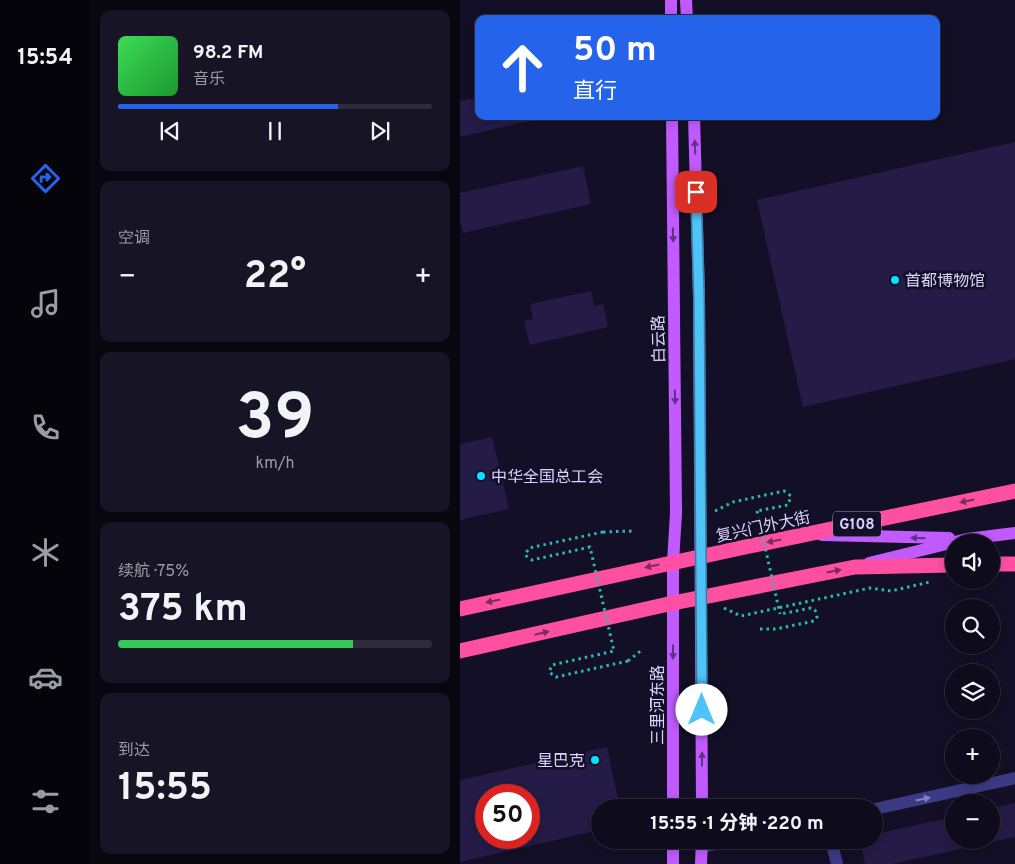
<!DOCTYPE html>
<html lang="zh">
<head>
<meta charset="utf-8">
<style>
  :root { --surface:#0e0b1c; --page:#171425; --text:#f1f3f6; --muted:#9b9ba3; --line:#2e2b3b; --accent:#2563eb }
  body { margin:0; font-family:Overpass,"Noto Sans SC",sans-serif; background:var(--page); color:var(--text); height:100vh; display:flex; flex-direction:column; font-size:19px; white-space:nowrap }
  * { box-sizing:border-box; margin:0 }
  p { font-size:16px; color:var(--muted) }
  .icon { flex:none; width:28px; height:28px; fill:none; stroke:currentColor; stroke-width:2; stroke-linecap:round; stroke-linejoin:round }
  .map { position:relative; flex:1; overflow:hidden }
  .side { display:flex; flex-direction:column; gap:10px; padding:10px; background:#08060f; width:370px }
  .side>* { flex:none }
  .top-card { position:absolute; left:15px; top:15px; width:465px; height:105px; border-radius:10px; box-shadow:0 2px 12px #0003,0 0 0 1px var(--line); background:#2563eb; color:#fff; overflow:hidden }
  .tools { position:absolute; left:485px; top:534px; display:grid; gap:10px }
  .tools a { display:grid; place-items:center; width:55px; height:55px; border-radius:50%; background:var(--surface); box-shadow:0 2px 12px #0003,0 0 0 1px var(--line); font-size:25px }
  .speed { position:absolute; left:15px; top:784px; display:flex; gap:10px; font-size:25px; font-weight:700; text-align:center }
  .speed>* { display:grid; place-content:center; width:65px; height:65px; border-radius:50%; background:var(--surface); box-shadow:0 2px 12px #0003,0 0 0 1px var(--line); line-height:1 }
  .speed .limit { border:8px solid #d22; background:#fff; color:#111 }
  .pin { position:absolute; display:grid; place-items:center; width:42px; height:42px; color:#fff; margin:-21px; border-radius:10px; box-shadow:0 2px 8px #0006 }
  .me { position:absolute; width:55px; margin:-28px; rotate:0deg; stroke-linejoin:round; filter:drop-shadow(0 0 4px #0008) }
  .turn { display:flex; align-items:center; gap:18px; height:105px; padding:0 15px; font-size:22px }
  .turn .icon { width:65px; height:65px; stroke-width:2.5 }
  .turn b { display:block; font-size:35px; line-height:42px }
  .big { font-size:38px; font-weight:700; line-height:1.1 }
  .side .widget { flex:1; display:flex; flex-direction:column; justify-content:center; gap:8px; min-width:0; padding:0 18px; border-radius:10px; background:var(--page) }
  .side .dial { align-items:center; gap:0 }
  .dial b { font-size:65px; line-height:1 }
  .song { display:flex; align-items:center; gap:15px }
  .cover { width:60px; height:60px; border-radius:8px; background:linear-gradient(135deg,hsl(130 70% 55%),hsl(130 70% 35%)) }
  .played { height:5px; border-radius:2px; background:linear-gradient(90deg,var(--accent) 70%,var(--line) 70%) }
  .keys { display:flex; justify-content:space-around; direction:ltr }
  .heat { display:flex; justify-content:space-between; align-items:center; font-size:28px; direction:ltr }
  .charge { height:8px; border-radius:4px; background:linear-gradient(90deg,#34c759 75%,var(--line) 0) }
  .trip { position:absolute; left:131px; top:799px; width:292px; height:50px; border-radius:25px; background:var(--surface); box-shadow:0 2px 12px #0003,0 0 0 1px var(--line); font-weight:700; line-height:50px; text-align:center }
  main { display:flex; flex:1; min-height:0 }
  .dock { display:flex; flex-direction:column; width:90px; justify-content:space-around; align-items:center; background:#06040b; color:var(--muted) }
  .dock .icon { width:35px; height:35px }
  .dock .active { color:var(--accent) }
  .dock b { font-size:22px; color:var(--text) }
  .map>svg:first-child { display:block }
  .building { fill:#241b47; fill-rule:evenodd }
  .lines { fill:none; stroke-linecap:round; stroke-linejoin:round }
  .path { stroke:#2fb8b0; stroke-width:3; stroke-dasharray:2.5 4; stroke-linecap:butt }
  .minor { stroke:#3d3a85; stroke-width:12 }
  .major { stroke:#c25bff; stroke-width:12 }
  .highway { stroke:#ff4fa3; stroke-width:15 }
  .path-bridge { stroke:#2fb8b0; stroke-width:3; stroke-dasharray:2.5 4; stroke-linecap:butt }
  .oneway { fill:#623188 }
  .oneway2 { fill:#7d2c5e }
  .oneway3 { fill:#837fbc }
  .route-casing { stroke:#337fa1; stroke-width:12 }
  .route { stroke:#4fc3f7; stroke-width:9 }
  .poi-dot { fill:#00e5ff; stroke:#130f26; stroke-width:2 }
  .labels { text-anchor:middle; stroke-width:5; stroke-linejoin:round; paint-order:stroke }
  .shield { fill:#130f26; stroke:#9e99be; stroke-width:1 }
  .shield-label { font-size:15px; font-weight:bold; fill:#d9d4ff }
  .poi-label { font-size:16px; fill:#d9d4ff; stroke:#130f26; text-anchor:start }
  .street-label { font-size:16px; fill:#d9d4ff; stroke:#130f26 }
</style>
</head>
<body>
<main>
<nav class="dock">
<b>15:54</b>
<svg class="icon active" aria-label="directions" viewBox="0 0 24 24"><path d="M12 3l9 9-9 9-9-9zM9 14v-3h6M13 9l2 2-2 2"/></svg>
<svg class="icon" aria-label="music" viewBox="0 0 24 24"><path d="M9 18V5l10-2v13"/><circle cx="6" cy="18" r="3"/><circle cx="16" cy="16" r="3"/></svg>
<svg class="icon" aria-label="phone" viewBox="0 0 24 24"><path d="M5 4h4l2 5-3 2q2 4 5 5l2-3 5 2v4C11 20 4 13 5 4z"/></svg>
<svg class="icon" aria-label="climate" viewBox="0 0 24 24"><path d="M12 3v18M4 7l16 10M4 17L20 7"/></svg>
<svg class="icon" aria-label="car" viewBox="0 0 24 24"><path d="M5 17H2v-5l4-1 3-4h7l3 4 3 1v5h-3M9 17h6M6 11h13"/><circle cx="7" cy="17" r="2"/><circle cx="17" cy="17" r="2"/></svg>
<svg class="icon" aria-label="filters" viewBox="0 0 24 24"><path d="M4 7h16M4 17h16"/><circle cx="9" cy="7" r="2"/><circle cx="15" cy="17" r="2"/></svg>
</nav>
<section class="side">
<div class="widget">
<div class="song"><i class="cover"></i><div><b>98.2 FM</b><p>音乐</p></div></div>
<div class="played"></div>
<div class="keys"><svg class="icon" aria-label="previous" viewBox="0 0 24 24"><path d="M18 5L8 12l10 7zM5 5v14"/></svg><svg class="icon" aria-label="pause" viewBox="0 0 24 24"><path d="M8 5v14M16 5v14"/></svg><svg class="icon" aria-label="next" viewBox="0 0 24 24"><path d="M6 5l10 7-10 7zM19 5v14"/></svg></div>
</div>
<div class="widget"><p>空调</p>
<div class="heat"><a>−</a><b class="big">22°</b><a>+</a></div>
</div>
<div class="widget dial"><b>39</b><p>km/h</p></div>
<div class="widget"><p>续航 · 75%</p><b class="big">375 km</b><div class="charge"></div></div>
<div class="widget"><p>到达</p><b class="big">15:55</b></div>
</section>
<div class="map">
<svg width="555" height="864" viewBox="0 0 555 864">
  <rect width="100%" height="100%" fill="#130f26"/>
  <path class="building" d="M19,97V116L87,117L0,137V101Z
    M555,142V359L343,407L297,200Z
    M123,166L131,204L3,233L0,221V193Z
    M131,291L134,306L143,304L148,327L70,345L64,321L73,319L70,304Z
    M32,437L49,509L0,520V444Z
    M147,747L160,808H140V830L0,862V780ZM26,795H69V838H26Z
    M555,803V837L432,864H405L400,840H415V834L494,817V840H531V808Z"/>
  <g class="lines">
    <path class="path" d="M255,511L273,502L324,491L331,496L328,505L297,511
      M143,532L174,531
      M264,608L281,616L410,588L431,591L470,582
      M300,629H316L354,621L357,617L355,610L351,608L320,614
      M168,661L183,649"/>
    <path class="minor" d="M415,809L555,778
      M371,840L377,864
      M242,847L274,840"/>
    <path class="major" d="M211,0V19
      M226,0L227,19
      M212,116L216,513L213,562V808
      M234,116L239,297L242,808
      M362,535L489,538
      M409,563L507,539L555,533
      M213,864V840
      M241,864L242,840"/>
    <path class="highway" d="M531,564H555
      M0,609L285,547L555,491
      M0,651L213,603L395,567L494,565"/>
    <path class="path-bridge" d="M297,511L320,614
      M143,532L69,548L65,555L72,560L130,547L154,651L92,665L89,672L96,677L168,661"/>
  </g>
  <defs><path id="oneway-solid" d="M-6-.8H1V-3.2L6.5 0L1 3.2V.8H-6Z" transform="scale(1.25)"/></defs>
  <g class="oneway">
    <use href="#oneway-solid" transform="translate(235 147) rotate(-92)"/>
    <use href="#oneway-solid" transform="translate(213 235) rotate(89)"/>
    <use href="#oneway-solid" transform="translate(215 397) rotate(89)"/>
    <use href="#oneway-solid" transform="translate(458 538) rotate(-178)"/>
    <use href="#oneway-solid" transform="translate(213 652) rotate(90)"/>
    <use href="#oneway-solid" transform="translate(242 759) rotate(-90)"/>
  </g>
  <g class="oneway2">
    <use href="#oneway-solid" transform="translate(507 501) rotate(168)"/>
    <use href="#oneway-solid" transform="translate(314 541) rotate(169)"/>
    <use href="#oneway-solid" transform="translate(192 566) rotate(168)"/>
    <use href="#oneway-solid" transform="translate(374 571) rotate(-11)"/>
    <use href="#oneway-solid" transform="translate(33 601) rotate(168)"/>
    <use href="#oneway-solid" transform="translate(82 633) rotate(-13)"/>
  </g>
  <use class="oneway3" href="#oneway-solid" transform="translate(463 799) rotate(-12)"/>
  <g class="lines">
    <g class="route-casing">
      <path id="route" d="M236,192L239,297L242,710"/>
    </g>
    <use href="#route" class="route"/>
  </g>
  <g class="poi-dot">
    <circle cx="435" cy="280" r="5"/>
    <circle cx="21" cy="476" r="5"/>
    <circle cx="135" cy="760" r="5"/>
  </g>
  <g class="labels">
    <rect class="shield" x="373" y="511.5" width="48" height="25" rx="4"/>
    <g class="shield-label">
      <text x="397" y="529">G108</text>
    </g>
    <g class="poi-label">
      <text x="445" y="286">首都博物馆</text>
      <text x="31" y="482">中华全国总工会</text>
      <text x="125" y="766" text-anchor="end">星巴克</text>
    </g>
    <g class="street-label">
      <text transform="translate(198 339) rotate(-91)" y="6">白云路</text>
      <text transform="translate(303 526) rotate(-12)" y="6">复兴门外大街</text>
      <text transform="translate(197 705) rotate(-90)" y="6">三里河东路</text>
    </g>
  </g>
</svg>
<div class="tools">
<a><svg class="icon" aria-label="sound" viewBox="0 0 24 24"><path d="M4 9h4l5-4v14l-5-4H4zM17 9q2 3 0 6"/></svg></a>
<a><svg class="icon" aria-label="search" viewBox="0 0 24 24"><circle cx="10" cy="10" r="6"/><path d="M15 15l6 6"/></svg></a>
<a><svg class="icon" aria-label="layers" viewBox="0 0 24 24"><path d="M12 4l9 5-9 5-9-5zM3 14l9 5 9-5"/></svg></a>
<a>+</a>
<a>−</a>
</div>
<div class="speed"><div class="limit">50</div></div>
<div class="pin" style="left:236px;top:192px;background:#d93025"><svg class="icon" aria-label="arrive" viewBox="0 0 24 24"><path d="M6 21V4h12l-3 4 3 4H6"/></svg></div>
<svg class="me" style="left:242px;top:710px" viewBox="-20 -20 40 40"><circle r="19" fill="#fff"/><path d="M0-13L10 11 0 6-10 11z" fill="#4fc3f7"/></svg>
<div class="trip">15:55 · 1 分钟 · 220 m</div>
<div class="top-card">
<div class="turn"><svg class="icon" aria-label="ahead" viewBox="0 0 24 24"><path d="M12 20V5M6 11l6-6 6 6"/></svg><div><b>50 m</b>直行</div></div>
</div>
</div>
</main>
</body>
</html>
